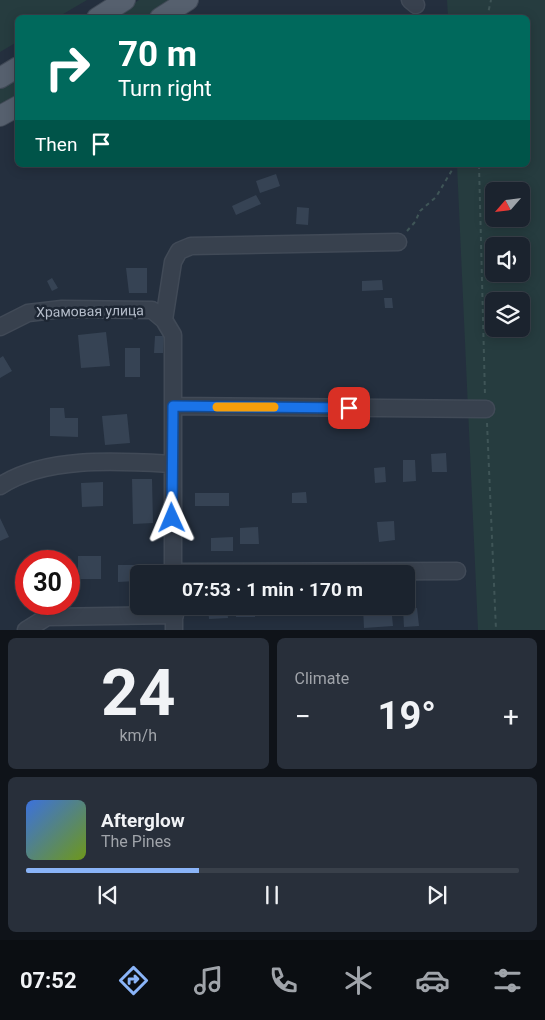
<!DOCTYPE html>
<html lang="en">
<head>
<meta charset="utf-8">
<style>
  :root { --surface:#1b232e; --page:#282f3a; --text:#f1f3f6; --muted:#a0a4aa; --line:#39404a; --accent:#8ab4f8 }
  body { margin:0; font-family:Roboto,sans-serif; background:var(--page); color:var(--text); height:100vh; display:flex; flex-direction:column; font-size:19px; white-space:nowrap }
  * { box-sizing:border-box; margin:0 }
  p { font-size:16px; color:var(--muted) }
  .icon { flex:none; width:28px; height:28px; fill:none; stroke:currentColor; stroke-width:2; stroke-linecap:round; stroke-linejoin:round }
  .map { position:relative; height:630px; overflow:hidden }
  .drawer { display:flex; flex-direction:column; gap:8px; padding:8px; background:#0f1319; flex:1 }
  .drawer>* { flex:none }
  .top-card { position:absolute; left:15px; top:15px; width:515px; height:152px; border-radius:8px; box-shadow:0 2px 12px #0003,0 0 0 1px var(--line); background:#00695c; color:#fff; overflow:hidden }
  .needle { width:32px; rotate:242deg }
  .tools { position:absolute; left:485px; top:182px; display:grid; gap:10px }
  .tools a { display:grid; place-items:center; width:45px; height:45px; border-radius:8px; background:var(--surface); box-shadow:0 2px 12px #0003,0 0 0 1px var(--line); font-size:25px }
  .speed { position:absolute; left:15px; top:550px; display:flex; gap:10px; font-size:25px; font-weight:700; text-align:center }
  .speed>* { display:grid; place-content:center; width:65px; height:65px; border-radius:50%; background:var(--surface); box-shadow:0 2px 12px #0003,0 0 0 1px var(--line); line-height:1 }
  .speed .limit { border:8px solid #d22; background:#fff; color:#111 }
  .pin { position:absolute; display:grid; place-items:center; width:42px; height:42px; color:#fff; margin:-21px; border-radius:10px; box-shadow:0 2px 8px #0006 }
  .me { position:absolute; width:55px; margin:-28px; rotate:359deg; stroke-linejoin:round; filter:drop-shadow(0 0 4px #0008) }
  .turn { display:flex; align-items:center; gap:18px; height:105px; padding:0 20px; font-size:22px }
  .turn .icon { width:65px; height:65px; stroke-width:2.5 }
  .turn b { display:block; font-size:35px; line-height:42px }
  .then { display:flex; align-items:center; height:48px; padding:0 20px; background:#0003; gap:10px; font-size:19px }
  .big { font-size:38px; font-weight:700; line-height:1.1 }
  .drawer .tile { flex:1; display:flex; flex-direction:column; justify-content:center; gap:8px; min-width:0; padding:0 18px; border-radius:8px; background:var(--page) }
  .drawer .dial { align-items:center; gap:0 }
  .dial b { font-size:65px; line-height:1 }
  .song { display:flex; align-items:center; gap:15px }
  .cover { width:60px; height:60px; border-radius:8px; background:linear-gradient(135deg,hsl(220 70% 55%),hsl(80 70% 35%)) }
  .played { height:5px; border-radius:2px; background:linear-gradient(90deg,var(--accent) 35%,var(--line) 35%) }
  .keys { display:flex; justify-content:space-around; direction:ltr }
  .heat { display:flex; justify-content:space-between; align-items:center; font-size:28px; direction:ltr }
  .drawer .tiles { flex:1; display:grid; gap:8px; grid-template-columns:1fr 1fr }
  .tile:last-child { grid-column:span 2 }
  .trip { position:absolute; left:130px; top:565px; width:285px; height:50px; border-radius:8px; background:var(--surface); box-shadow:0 2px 12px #0003,0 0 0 1px var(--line); font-weight:700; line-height:50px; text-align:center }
  .tabs { display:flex; height:80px; justify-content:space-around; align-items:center; background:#0b0e12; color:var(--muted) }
  .tabs .icon { width:35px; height:35px }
  .tabs .current { color:var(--accent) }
  .tabs b { font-size:22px; color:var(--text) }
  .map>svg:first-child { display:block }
  .green { fill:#263c3f; fill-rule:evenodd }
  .building { fill:#364354 }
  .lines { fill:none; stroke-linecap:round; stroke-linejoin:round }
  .minor-casing { stroke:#414a57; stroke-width:19 }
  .major-casing { stroke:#414a57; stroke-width:22 }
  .path { stroke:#3f5557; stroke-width:2; stroke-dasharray:4 4; stroke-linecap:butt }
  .minor { stroke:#38414e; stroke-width:16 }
  .major { stroke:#56606e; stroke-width:20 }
  .route-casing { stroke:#114b97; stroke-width:12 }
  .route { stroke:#1a73e8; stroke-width:9 }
  .slow { stroke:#f59e0b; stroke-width:9 }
  .labels { text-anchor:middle; stroke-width:5; stroke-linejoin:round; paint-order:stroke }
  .street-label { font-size:14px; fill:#b4bcc9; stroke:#1d2633 }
</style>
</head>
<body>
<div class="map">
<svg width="545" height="630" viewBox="0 0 545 630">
  <rect width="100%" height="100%" fill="#242f3e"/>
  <path class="green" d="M0,0H87L58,17L18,18L17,42L0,52Z
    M139,0H174L146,17L111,18Z
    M447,0H545V630H478L457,165H528V18L448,17ZM494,191H521V219H494ZM494,246H521V274H494ZM494,301H521V329H494Z
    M17,75V97L0,108V86Z"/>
  <path class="building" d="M276,174L280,186L260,193L256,181Z
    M256,195L261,204L236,215L232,206Z
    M297,207L309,208L308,225L296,224Z
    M126,268H147V293H129Z
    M52,278L58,288L52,291L47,281Z
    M382,280L383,290L362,291V281Z
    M384,298H392L393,308H385Z
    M106,332L110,366L81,368L78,335Z
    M155,336H164L163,353H154Z
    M125,348H140V377H125Z
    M3,356L12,371L0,378V358Z
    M50,408H64L65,418H78V437L50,436Z
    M127,414L130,443L105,445L102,416Z
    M446,453L447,472H432L431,454Z
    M403,460H415L416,481L403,482Z
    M385,467L386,482L375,483L374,468Z
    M132,479H152L153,523L133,524Z
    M103,482V506L82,507L81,483Z
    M306,492L307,503H292V493Z
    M195,493H229V506H195Z
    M0,518L9,537L0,541Z
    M394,521L395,540L379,542L377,522Z
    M258,527L259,544H240V528Z
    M233,537V551H211V538Z
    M78,556H101V579H78Z
    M118,565H136V581L118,582Z
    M208,606H227L228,618L209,619Z
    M236,606H255V617H236Z
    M269,606H279V609H269Z
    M391,606L393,626L364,628L363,608Z
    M417,608L419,626L404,627L403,609Z"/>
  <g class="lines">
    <g class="minor-casing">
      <path id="minor" d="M410,0L416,5
        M164,320L173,262L179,251L191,246L398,242
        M0,327L28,313L62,309L152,310L164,320L173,335V574
        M173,406L486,409
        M0,486C46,456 118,461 172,464
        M173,572L457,571
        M174,606V630
        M26,630L47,617L175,615"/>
    </g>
    <g class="major-casing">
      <path id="major" d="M97,18L125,0
        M160,18L188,0
        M0,78L18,67
        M0,116L18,106"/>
    </g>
    <path class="path" d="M487,18L491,0
      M479,165L485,395
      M407,231L415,222L420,211L436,197L455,165
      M487,423L496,630"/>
    <use href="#minor" class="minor"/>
    <use href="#major" class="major"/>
  </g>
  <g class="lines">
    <g class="route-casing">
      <path id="route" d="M172,518L173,406L349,408"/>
    </g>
    <use href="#route" class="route"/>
    <path class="slow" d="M217,407H274"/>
  </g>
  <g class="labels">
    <g class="street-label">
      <text transform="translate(90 311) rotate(-1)" y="5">Храмовая улица</text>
    </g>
  </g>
</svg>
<div class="tools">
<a><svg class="needle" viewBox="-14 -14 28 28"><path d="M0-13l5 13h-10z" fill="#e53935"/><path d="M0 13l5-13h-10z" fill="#a0a4aa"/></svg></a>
<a><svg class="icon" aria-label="sound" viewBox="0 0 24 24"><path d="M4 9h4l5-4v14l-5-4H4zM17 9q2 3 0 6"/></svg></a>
<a><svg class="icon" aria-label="layers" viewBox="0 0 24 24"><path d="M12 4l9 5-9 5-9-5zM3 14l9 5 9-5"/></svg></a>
</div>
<div class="speed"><div class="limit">30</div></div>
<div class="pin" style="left:349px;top:408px;background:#d93025"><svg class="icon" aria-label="arrive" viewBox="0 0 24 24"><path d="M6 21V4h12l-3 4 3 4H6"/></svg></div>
<svg class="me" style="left:172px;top:518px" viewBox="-20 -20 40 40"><path d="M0-17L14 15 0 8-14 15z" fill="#1a73e8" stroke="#fff" stroke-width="4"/></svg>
<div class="trip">07:53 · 1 min · 170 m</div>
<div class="top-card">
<div class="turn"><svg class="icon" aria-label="right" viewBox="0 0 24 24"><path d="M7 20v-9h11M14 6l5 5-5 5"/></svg><div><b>70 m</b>Turn right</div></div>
<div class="then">Then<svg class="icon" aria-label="arrive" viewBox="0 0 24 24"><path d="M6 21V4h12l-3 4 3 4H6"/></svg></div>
</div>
</div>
<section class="drawer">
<div class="tiles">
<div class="tile dial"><b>24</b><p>km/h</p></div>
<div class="tile"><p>Climate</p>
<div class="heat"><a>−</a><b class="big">19°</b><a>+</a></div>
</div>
<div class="tile">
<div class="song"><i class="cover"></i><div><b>Afterglow</b><p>The Pines</p></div></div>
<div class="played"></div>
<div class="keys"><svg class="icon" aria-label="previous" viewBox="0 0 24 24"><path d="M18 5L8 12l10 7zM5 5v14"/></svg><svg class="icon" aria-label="pause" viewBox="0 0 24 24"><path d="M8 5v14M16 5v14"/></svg><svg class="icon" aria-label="next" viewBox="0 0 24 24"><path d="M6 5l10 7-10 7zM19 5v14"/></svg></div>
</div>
</div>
</section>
<nav class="tabs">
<b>07:52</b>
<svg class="icon current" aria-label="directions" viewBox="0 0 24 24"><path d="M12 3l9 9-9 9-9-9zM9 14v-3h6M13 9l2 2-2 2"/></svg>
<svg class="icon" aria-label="music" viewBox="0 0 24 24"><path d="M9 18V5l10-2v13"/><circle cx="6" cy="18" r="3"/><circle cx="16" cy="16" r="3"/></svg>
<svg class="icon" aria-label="phone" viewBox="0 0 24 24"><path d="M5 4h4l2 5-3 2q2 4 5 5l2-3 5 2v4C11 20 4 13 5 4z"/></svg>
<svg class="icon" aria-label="climate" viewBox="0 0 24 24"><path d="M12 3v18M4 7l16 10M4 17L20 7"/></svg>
<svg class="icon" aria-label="car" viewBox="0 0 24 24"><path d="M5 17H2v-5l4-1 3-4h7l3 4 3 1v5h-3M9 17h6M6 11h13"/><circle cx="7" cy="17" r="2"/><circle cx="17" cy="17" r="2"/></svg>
<svg class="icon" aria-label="filters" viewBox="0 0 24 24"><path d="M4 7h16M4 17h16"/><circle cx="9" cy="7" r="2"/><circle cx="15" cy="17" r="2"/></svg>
</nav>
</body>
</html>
